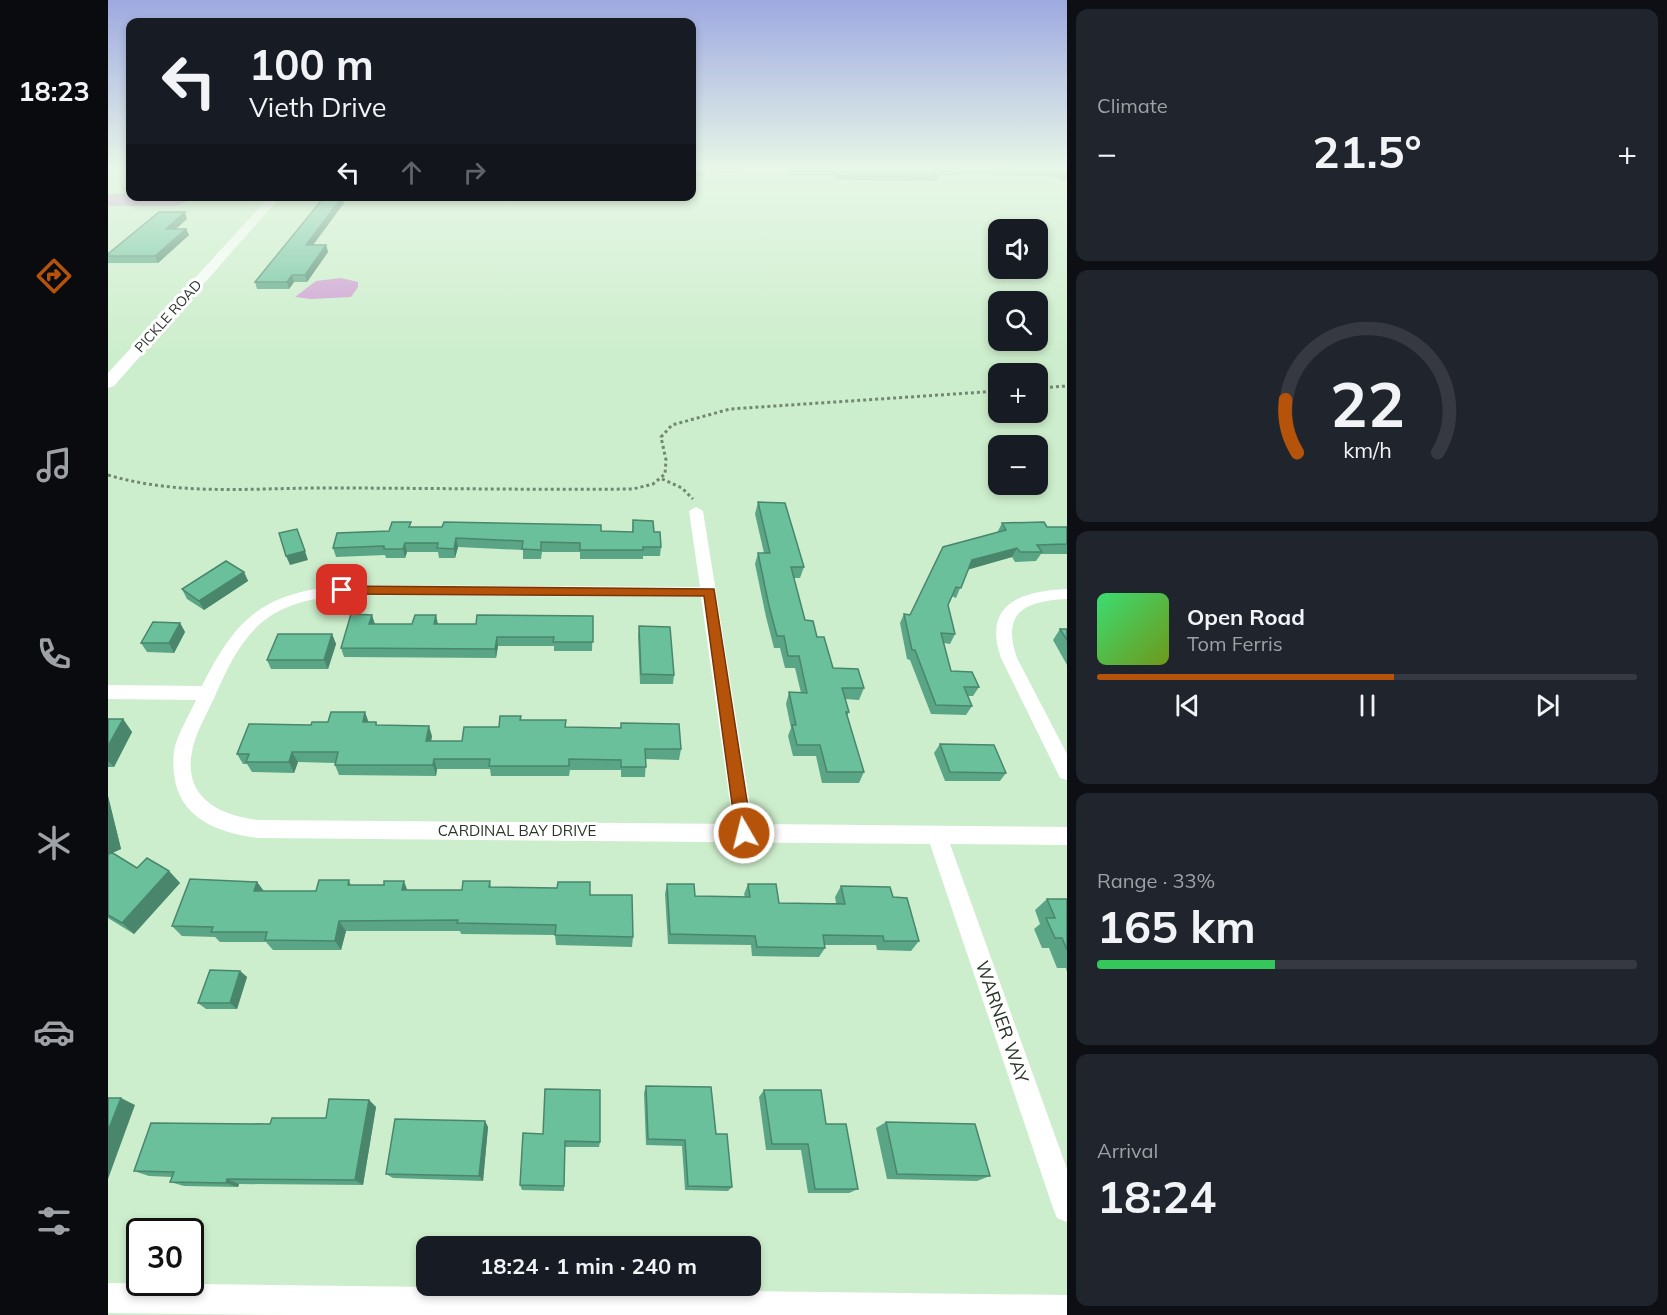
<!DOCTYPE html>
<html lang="en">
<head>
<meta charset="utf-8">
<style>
  :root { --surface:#171b24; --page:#20242c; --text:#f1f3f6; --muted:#9ea1a6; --line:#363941; --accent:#b45309 }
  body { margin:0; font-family:Mulish,sans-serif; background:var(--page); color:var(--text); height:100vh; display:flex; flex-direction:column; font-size:22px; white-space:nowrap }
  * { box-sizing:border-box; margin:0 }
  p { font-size:20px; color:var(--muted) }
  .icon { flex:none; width:33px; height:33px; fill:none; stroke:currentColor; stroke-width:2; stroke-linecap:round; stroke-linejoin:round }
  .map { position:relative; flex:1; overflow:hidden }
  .sheet { display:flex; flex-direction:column; gap:9px; padding:9px; background:#0d0f14; width:600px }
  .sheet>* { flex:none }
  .guide { position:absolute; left:18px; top:18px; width:570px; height:183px; border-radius:12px; box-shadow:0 3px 9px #0003; background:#171b24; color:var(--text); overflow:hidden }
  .fabs { position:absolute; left:880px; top:219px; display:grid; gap:12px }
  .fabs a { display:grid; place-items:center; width:60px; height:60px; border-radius:12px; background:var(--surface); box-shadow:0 3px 9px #0003; font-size:30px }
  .speed { position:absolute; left:18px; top:1218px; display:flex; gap:12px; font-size:30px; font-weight:700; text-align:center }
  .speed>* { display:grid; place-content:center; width:78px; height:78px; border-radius:50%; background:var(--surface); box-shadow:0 3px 9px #0003; line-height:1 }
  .speed .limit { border:3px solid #111; border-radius:9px; background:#fff; color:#111 }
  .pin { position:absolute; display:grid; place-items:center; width:51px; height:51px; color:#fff; margin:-26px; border-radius:12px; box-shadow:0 3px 9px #0006 }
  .me { position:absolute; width:66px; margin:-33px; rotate:352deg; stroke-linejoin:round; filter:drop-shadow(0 0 4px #0008) }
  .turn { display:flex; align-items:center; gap:21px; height:126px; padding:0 24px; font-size:27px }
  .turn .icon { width:78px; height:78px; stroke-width:2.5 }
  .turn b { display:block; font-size:42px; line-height:51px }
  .lanes { display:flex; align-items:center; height:57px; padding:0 24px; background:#0003; justify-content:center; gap:30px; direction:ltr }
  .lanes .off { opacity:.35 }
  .big { font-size:45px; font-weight:700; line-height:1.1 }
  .sheet .widget { flex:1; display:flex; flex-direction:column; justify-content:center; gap:9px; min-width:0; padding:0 21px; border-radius:12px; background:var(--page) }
  .sheet .dial { align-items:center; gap:0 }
  .dial svg { height:156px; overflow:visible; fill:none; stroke:var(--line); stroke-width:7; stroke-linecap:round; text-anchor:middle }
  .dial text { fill:var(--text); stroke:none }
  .song { display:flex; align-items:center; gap:18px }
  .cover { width:72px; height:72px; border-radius:9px; background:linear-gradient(135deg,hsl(140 70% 55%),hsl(80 70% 35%)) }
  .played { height:6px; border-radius:3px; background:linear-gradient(90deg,var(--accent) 55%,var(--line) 55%) }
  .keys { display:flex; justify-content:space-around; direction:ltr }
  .heat { display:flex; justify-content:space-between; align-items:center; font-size:33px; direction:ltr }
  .charge { height:9px; border-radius:4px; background:linear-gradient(90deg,#34c759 33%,var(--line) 0) }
  .trip { position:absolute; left:308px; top:1236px; width:345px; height:60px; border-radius:12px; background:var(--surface); box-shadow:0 3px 9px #0003; font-weight:700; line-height:60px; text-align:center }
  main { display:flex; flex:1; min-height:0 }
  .tabs { display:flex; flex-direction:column; width:108px; justify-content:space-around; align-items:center; background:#090b0e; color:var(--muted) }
  .tabs .icon { width:42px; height:42px }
  .tabs .current { color:var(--accent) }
  .tabs b { font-size:27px; color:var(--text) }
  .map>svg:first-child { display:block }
  .water { fill:#cf99d3 }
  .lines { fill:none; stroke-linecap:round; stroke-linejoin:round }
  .path { stroke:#738872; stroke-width:3; stroke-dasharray:3 3; stroke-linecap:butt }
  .lane { stroke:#fff; stroke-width:4 }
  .street { fill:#fff; fill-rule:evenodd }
  .secondary { fill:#fff; fill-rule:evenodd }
  .wall { fill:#5aa585 }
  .shaded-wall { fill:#4a866c }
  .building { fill:#69c09b; stroke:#4a866c; stroke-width:1.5 }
  .route { fill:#b45309; stroke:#753606; stroke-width:1.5 }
  .labels { text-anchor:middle; stroke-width:6; stroke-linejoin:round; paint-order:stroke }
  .far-street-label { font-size:14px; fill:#283428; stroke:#fff }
  .street-label { font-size:15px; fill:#283428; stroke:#fff }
  .near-street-label { font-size:18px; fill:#283428; stroke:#fff }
</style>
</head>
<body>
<main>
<nav class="tabs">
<b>18:23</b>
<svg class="icon current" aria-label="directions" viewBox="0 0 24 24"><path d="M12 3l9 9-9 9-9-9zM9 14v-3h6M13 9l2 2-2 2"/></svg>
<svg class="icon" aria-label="music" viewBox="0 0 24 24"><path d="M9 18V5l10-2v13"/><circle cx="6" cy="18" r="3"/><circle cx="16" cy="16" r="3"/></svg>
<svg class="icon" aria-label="phone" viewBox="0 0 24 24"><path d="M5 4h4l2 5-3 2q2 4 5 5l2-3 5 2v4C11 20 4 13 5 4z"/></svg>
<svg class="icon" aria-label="climate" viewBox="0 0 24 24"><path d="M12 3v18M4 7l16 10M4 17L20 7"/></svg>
<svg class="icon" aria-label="car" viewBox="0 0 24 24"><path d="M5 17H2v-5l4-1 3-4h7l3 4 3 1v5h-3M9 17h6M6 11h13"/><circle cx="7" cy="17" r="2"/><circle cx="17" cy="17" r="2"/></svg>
<svg class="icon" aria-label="filters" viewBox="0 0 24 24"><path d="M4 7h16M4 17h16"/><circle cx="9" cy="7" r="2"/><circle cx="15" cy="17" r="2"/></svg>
</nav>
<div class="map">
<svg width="959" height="1315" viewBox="0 0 959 1315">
  <rect width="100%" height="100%" fill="#cdeecc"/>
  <path class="water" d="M22,193V196L81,197C80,203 73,204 67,206H0V194Z
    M233,278L250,282V287L243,297L203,299L187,297L208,281Z"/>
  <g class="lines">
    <path class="path" d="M930,388L959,386
      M0,475C71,496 143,488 216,488C319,488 422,490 525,489L545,484L557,474L558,460L553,437L564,425L622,409L891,391
      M554,479L574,488L585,499"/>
    <path class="lane" d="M0,169L22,170"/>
    <path class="street" d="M588,507L595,511L645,824L959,827V845L842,844L959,1169V1222L949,1218L945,1208L822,844L150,838C111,833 71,819 66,774C65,765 65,755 67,746C72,730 81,715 88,700L0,699V685L94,686C129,616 155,594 234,585L592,587L581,511ZM234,595L593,597L625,824L150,820C109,815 73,796 85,747C89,730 100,712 107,696C118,671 131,642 153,623C177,603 204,599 234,595Z
      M959,589V599C917,601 893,612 909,658L959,754V780L952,778L893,658C874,604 913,591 959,589Z
      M0,1283L959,1295V1315H179L0,1313Z"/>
    <path class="secondary" d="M162,196H173L6,386L0,388V373Z"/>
  </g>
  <path class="wall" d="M584,168H645V172L597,174L596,177H584Z
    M676,168H959V180H953L948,177L940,176L830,175L829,181L732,180L727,179L724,175H680Z
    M234,197L236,203L204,245H218L220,252L199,282H186L181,289H149L147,282Z
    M79,219L68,229H78L81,235L50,263H0V254Z
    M650,502L696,567L692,578H686L697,620L709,637L725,668L756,688L751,700L737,699L741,712L739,716L756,772L751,783H714L708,756H685L680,736L683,728L678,704L681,692L693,693L687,668H677L672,648H666L658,617L647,564L650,553H656L647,514Z
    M525,520L546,532L553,547L552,556H535V559H472V552H434L433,559H415V550L350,547L347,558H331L330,552H299L297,558H278L277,555L228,557L225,548L281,531L303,527L524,532Z
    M894,523L939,527H959V554H933L928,561L907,562L904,557L860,569L848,598L843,596L840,605L847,634L842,644L836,643L843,671L871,687L865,696H860L864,706L858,715L823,714L802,660L799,659L792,623L796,614L802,615L889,533Z
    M136,572L140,581L96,610L79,599L74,589Z
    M485,616L484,651H446V646H390L388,658L236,657L233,648L267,624H368Z
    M72,623L77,632L66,653L39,652L33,643Z
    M531,626L566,675L565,684H532L530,636Z
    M952,629H959V665L945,640Z
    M224,634L228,644L220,669H163L159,660Z
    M0,719H15L24,732L6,767H0Z
    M413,720L458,727L573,749L571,760L538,759L537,777H513V770H462L461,776H383L382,769H329L328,776L231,775L227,765V763L190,762L186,773L144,772L139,764H135L129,754L203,725L268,722L269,725L324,736L323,741H354Z
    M832,744L898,773L892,781H837L826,753Z
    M0,796L13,849L4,853L29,868L61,871L72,883L26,934L0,918Z
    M241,880L243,885L300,890H354L382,881L383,887L482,895L525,937L524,947L448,945L447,935L353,934L352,931H238L233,950H165L158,942H112L107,937L74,936L64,926L149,882L156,891H208Z
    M559,884L587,896L637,897L636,894L640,884L671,903H728L727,897L733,886L785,897L811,941L803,951L769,950L768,945H717V948L711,957L644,956L643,945L560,944L557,894Z
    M939,899H959V972L958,968H949L941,948H934L926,929L932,924L927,910Z
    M132,971L139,977L129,1009H98L90,1003Z
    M538,1086L608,1134L624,1187L620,1191L577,1190L574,1146L538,1145L536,1093Z
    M656,1090L718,1124L750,1189L741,1193H700L693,1150H658L651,1097Z
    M261,1100L268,1107L255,1185L131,1184L130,1187L76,1186L62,1182L64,1177L41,1176L26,1171L162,1124L218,1118Z
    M377,1121L380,1127L375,1181L285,1178L278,1174Z
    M778,1122L882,1176L869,1181L779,1179L768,1128Z
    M435,1134L492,1142L491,1147H457L456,1191L414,1190L412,1185Z"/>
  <path class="shaded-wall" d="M234,197L236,203L200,252L198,245Z
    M77,212L79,219L60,235L58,229Z
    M78,229L81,235L50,263L47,256Z
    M218,245L220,252L199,282L197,275Z
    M184,275L186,282L181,289L179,282Z
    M348,538L350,547L347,558L346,549Z
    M297,543L299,552L297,558L295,549Z
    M909,548L904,557L859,570L864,560Z
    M197,551L200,560L182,565L178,556Z
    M136,572L140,581L96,610L91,601Z
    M264,615L267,624H261Z
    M328,615L330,624H326Z
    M72,623L77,632L66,653L61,643Z
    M224,634L228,644L220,669L216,660Z
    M389,637L390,646L388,658L387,649Z
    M257,712L261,723L255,722Z
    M15,719L24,732L6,767L0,761V746Z
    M321,726L324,736L321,751L318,741Z
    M184,752L190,762L186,773L181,762Z
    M326,759L329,769L328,776L325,765Z
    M0,796L13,849L0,855Z
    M61,871L72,883L26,934L14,923Z
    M296,881L300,892L294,890Z
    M149,882L157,893L146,891Z
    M231,921L238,931L233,950L227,941Z
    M132,971L139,977L129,1009L122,1003Z
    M13,1098L27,1105L0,1179V1131Z
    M261,1100L268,1107L255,1185L247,1180Z
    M377,1121L380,1127L375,1181L371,1176Z
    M119,1179L131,1184L130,1187L118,1183Z"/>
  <path class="building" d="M584,168H638L596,170L597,173H584Z
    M680,168H959V176H955L950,172L942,171H826L831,176H734L728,175L725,170H681Z
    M217,196L234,197L198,245H218L197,275H184L179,282H147Z
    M51,212H77L58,229H78L47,256H0V254Z
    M650,502L677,503L696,567H683L697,620L705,621L709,637H716L725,668L750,669L756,688H734L741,712H738L756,772H719L712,745H689L684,725H688L681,692L699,693L691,656H680L676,636H669L661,606L650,553H662Z
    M525,520L545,521L546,532H552L553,547H535V550H472V543L433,542V550L414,549L415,541L348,538L346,549L329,548L330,543H297L295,549H276V546L225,548L229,533L281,531L284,522H303L301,527H334L336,522L493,525V531L525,532Z
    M936,522L939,527H959V544L929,545L934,552H912L909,548L864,560L853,588L848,587L840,605L847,634L833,633L843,671L864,672L871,687H856L864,706L828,705L807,650H804L796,614L802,615L835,547L898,530L894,523Z
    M189,529L197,551L178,556L171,533Z
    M118,561L136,572L91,601L74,589Z
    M243,614L264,615L261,624H304L307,615H328L326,624H368L369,615L485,616V642H445L446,637H389L387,649L233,648Z
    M45,622L72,623L61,643H33Z
    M531,626L562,627L566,675L533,674Z
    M952,629H959V640Z
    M170,634H224L216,660H159Z
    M223,712H257L255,722H268V725L321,726L318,741H354L356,727H391L392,716H413L412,720H458L457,727L513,728V723L571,724L573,749H537L538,767H513V760L461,759V766H381L382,759H326L325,765H227L230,752H184L181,762H138L141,754H129L141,724L203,725L204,722H220Z
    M0,719H15L0,746Z
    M832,744L886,745L898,773L842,772Z
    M3,852L29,868L39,858L61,871L14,923L0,915V855Z
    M82,879L149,882L146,891H208L211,880H241L240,885H276V881H296L294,890H354L355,881H382L381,887L449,888L450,882H482V895H524L525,937L447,935L448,925L349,923L350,920L231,921L227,941L157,940L159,932H103L105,927L64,926Z
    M559,884H586L587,896L642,897L640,884H668L671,903L737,904L733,886L782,887L785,897L799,898L811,941H776L775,936L715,935L717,948L649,947L647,936L562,934Z
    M939,899H959V950L954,938H947L938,918H947Z
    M102,970L132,971L122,1003H90Z
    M538,1086L603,1087L608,1134H619L624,1187L580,1186L577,1140L540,1139Z
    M437,1089L492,1090V1142L457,1141L456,1186L412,1185L415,1133L435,1134Z
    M656,1090H713L718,1124H738L750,1189H707L700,1144H664Z
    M0,1098H13L0,1131Z
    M221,1099L261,1100L247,1180L119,1179L118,1183L62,1182L66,1172L26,1171L43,1123L162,1124L164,1118H218Z
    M287,1119L377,1121L371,1176L278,1174Z
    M778,1122L867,1124L882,1176L789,1174Z"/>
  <linearGradient id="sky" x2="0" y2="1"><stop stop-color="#9ea9e0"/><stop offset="0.48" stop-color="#e8f7e8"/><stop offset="1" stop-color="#e8f7e8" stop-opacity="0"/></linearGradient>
  <rect width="959" height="352" fill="url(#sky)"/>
  <path class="route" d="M234,586L606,589L644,833L642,838L636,840L630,838L628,833L596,596L234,594L228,590Z"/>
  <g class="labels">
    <g class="far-street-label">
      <text transform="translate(60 316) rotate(-48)" y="5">PICKLE ROAD</text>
    </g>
    <g class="street-label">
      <text x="409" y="836">CARDINAL BAY DRIVE</text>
    </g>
    <g class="near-street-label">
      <text transform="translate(894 1022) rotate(71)" y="6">WARNER WAY</text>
    </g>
  </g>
</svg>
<div class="fabs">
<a><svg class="icon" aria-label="sound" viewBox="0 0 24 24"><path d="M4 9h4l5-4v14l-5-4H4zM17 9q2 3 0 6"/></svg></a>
<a><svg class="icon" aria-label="search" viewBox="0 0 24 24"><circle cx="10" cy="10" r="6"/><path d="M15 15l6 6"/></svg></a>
<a>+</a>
<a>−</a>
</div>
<div class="speed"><div class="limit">30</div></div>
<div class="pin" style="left:234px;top:590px;background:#d93025"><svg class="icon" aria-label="arrive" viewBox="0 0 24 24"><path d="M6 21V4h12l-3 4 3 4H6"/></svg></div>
<svg class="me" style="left:636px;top:833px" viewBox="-20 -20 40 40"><circle r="17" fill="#b45309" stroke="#fff" stroke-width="3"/><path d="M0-11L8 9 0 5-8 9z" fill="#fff"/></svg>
<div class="trip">18:24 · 1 min · 240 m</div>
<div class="guide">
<div class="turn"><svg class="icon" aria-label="left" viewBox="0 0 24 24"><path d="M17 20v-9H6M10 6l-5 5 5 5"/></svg><div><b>100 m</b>Vieth Drive</div></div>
<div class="lanes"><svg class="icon" aria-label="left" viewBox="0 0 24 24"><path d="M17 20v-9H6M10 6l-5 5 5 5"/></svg><svg class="icon off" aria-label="ahead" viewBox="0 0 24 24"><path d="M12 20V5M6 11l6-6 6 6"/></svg><svg class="icon off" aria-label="right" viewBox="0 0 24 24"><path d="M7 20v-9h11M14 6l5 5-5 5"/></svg></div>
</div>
</div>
<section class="sheet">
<div class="widget"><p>Climate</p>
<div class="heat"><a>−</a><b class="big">21.5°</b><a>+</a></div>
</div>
<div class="widget dial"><svg viewBox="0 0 100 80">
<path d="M14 69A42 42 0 1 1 86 69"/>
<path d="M14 69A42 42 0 0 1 8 42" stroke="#b45309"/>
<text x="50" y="56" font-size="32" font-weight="700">22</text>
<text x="50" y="72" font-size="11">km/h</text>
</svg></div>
<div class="widget">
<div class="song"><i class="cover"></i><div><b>Open Road</b><p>Tom Ferris</p></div></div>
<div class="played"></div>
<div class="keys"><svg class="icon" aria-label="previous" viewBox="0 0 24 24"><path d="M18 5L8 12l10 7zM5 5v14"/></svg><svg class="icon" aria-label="pause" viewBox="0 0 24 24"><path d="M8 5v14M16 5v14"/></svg><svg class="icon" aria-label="next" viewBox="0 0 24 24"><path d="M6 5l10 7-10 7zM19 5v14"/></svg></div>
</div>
<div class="widget"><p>Range · 33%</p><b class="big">165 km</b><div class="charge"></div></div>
<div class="widget"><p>Arrival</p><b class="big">18:24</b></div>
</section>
</main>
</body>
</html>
